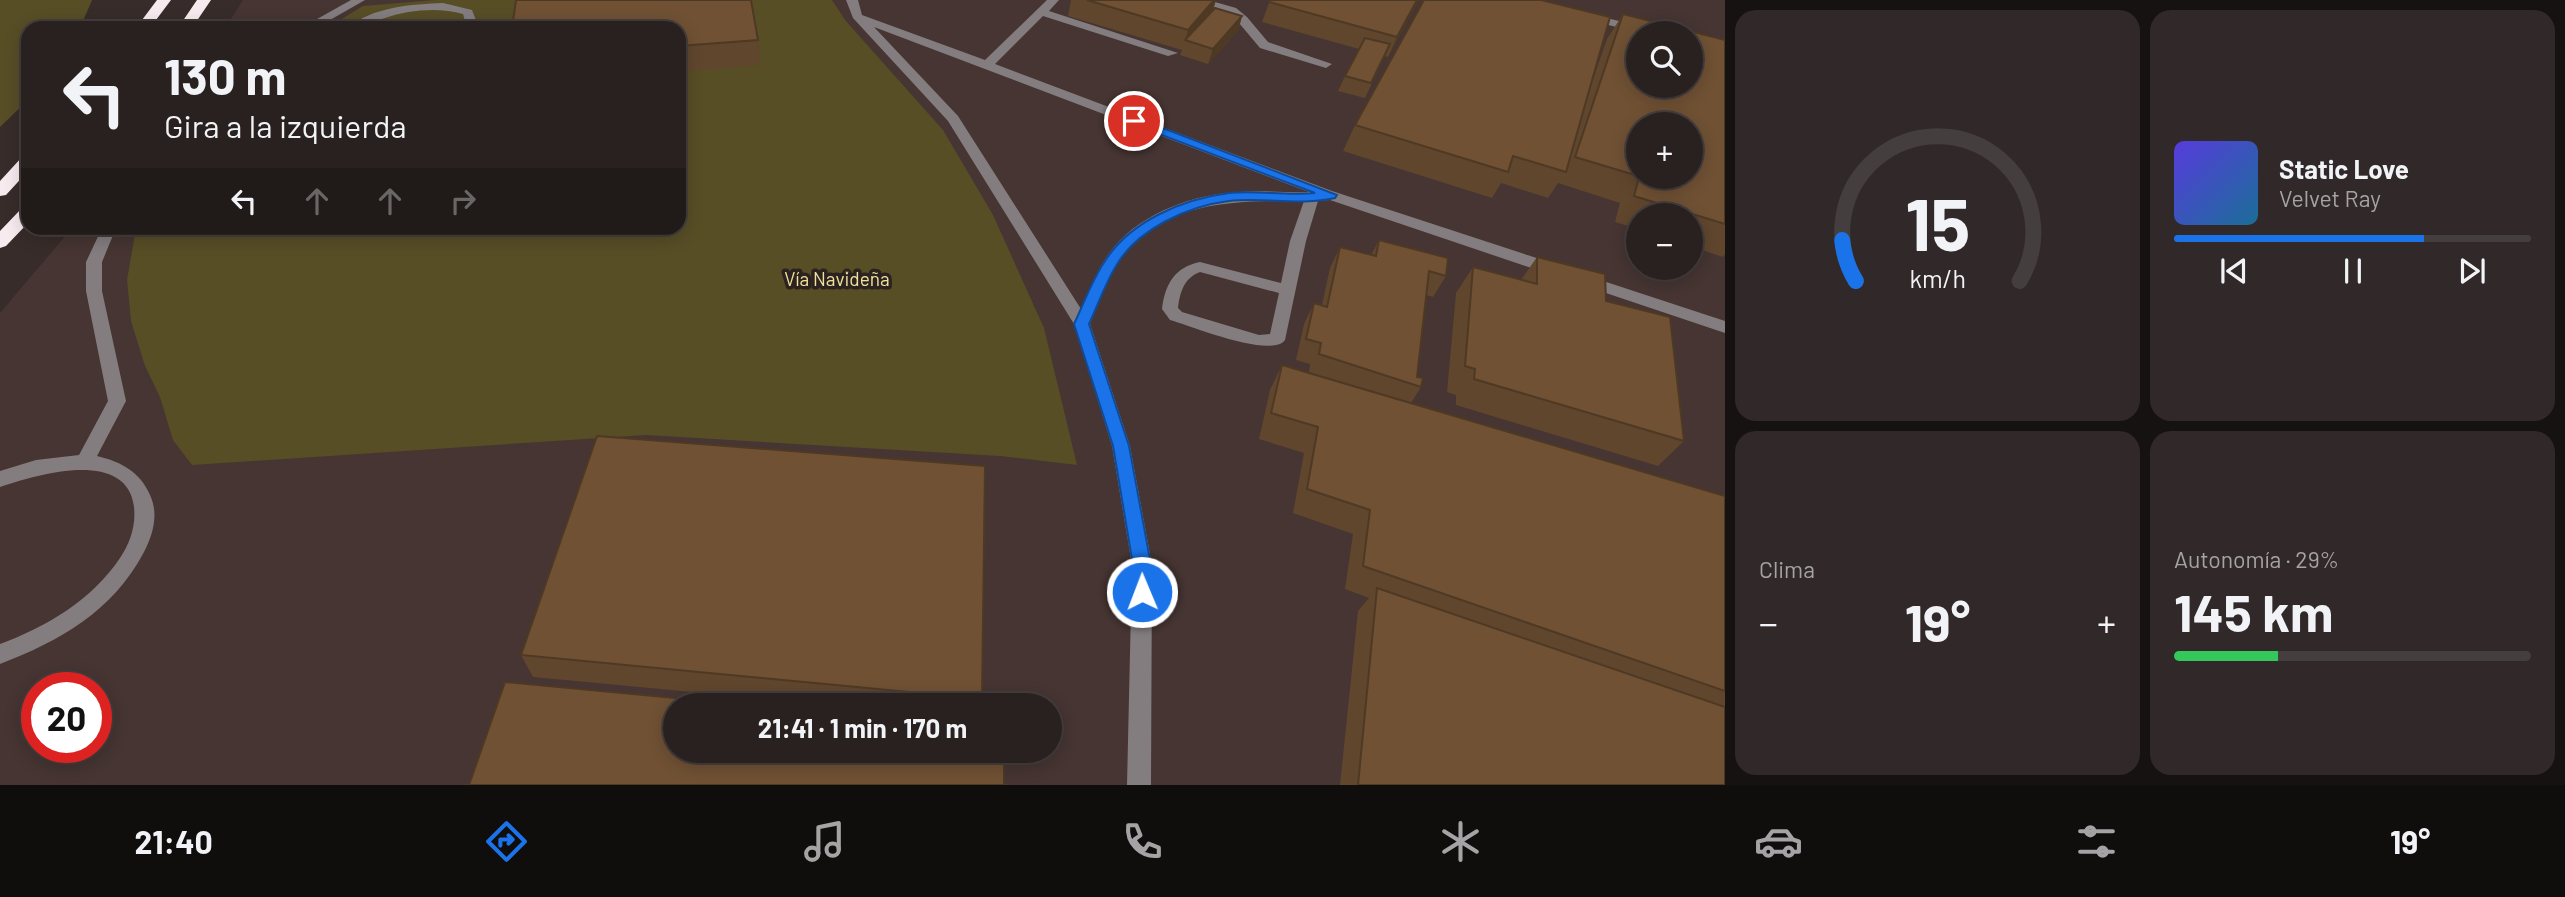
<!DOCTYPE html>
<html lang="es">
<head>
<meta charset="utf-8">
<style>
  :root { --surface:#292120; --page:#312929; --text:#f1f3f6; --muted:#a5a3a5; --line:#453e3e; --accent:#1a73e8 }
  body { margin:0; font-family:Barlow,sans-serif; background:var(--page); color:var(--text); height:100vh; display:flex; flex-direction:column; font-size:26px; white-space:nowrap }
  * { box-sizing:border-box; margin:0 }
  p { font-size:23px; color:var(--muted) }
  .icon { flex:none; width:38px; height:38px; fill:none; stroke:currentColor; stroke-width:2; stroke-linecap:round; stroke-linejoin:round }
  .map { position:relative; flex:1; overflow:hidden }
  .sheet { display:flex; flex-direction:column; gap:10px; padding:10px; background:#171212; width:840px }
  .sheet>* { flex:none }
  .top-card { position:absolute; left:21px; top:21px; width:665px; height:214px; border-radius:21px; box-shadow:0 4px 18px #0003,0 0 0 2px var(--line); background:#292120; color:var(--text); overflow:hidden }
  .tools { position:absolute; left:1626px; top:21px; display:grid; gap:14px }
  .tools a { display:grid; place-items:center; width:77px; height:77px; border-radius:50%; background:var(--surface); box-shadow:0 4px 18px #0003,0 0 0 2px var(--line); font-size:35px }
  .speed { position:absolute; left:21px; top:672px; display:flex; gap:14px; font-size:35px; font-weight:700; text-align:center }
  .speed>* { display:grid; place-content:center; width:91px; height:91px; border-radius:50%; background:var(--surface); box-shadow:0 4px 18px #0003,0 0 0 2px var(--line); line-height:1 }
  .speed .limit { border:10px solid #d22; background:#fff; color:#111 }
  .pin { position:absolute; display:grid; place-items:center; width:60px; height:60px; color:#fff; margin:-30px; border:4px solid #fff; border-radius:50%; box-shadow:0 2px 7px #0007 }
  .me { position:absolute; width:77px; margin:-38px; rotate:359deg; stroke-linejoin:round; filter:drop-shadow(0 0 5px #0008) }
  .turn { display:flex; align-items:center; gap:24px; height:147px; padding:0 28px; font-size:32px }
  .turn .icon { width:91px; height:91px; stroke-width:2.5 }
  .turn b { display:block; font-size:49px; line-height:60px }
  .lanes { display:flex; align-items:center; height:66px; padding:0 28px; background:#0003; justify-content:center; gap:35px; direction:ltr }
  .lanes .off { opacity:.35 }
  .big { font-size:52px; font-weight:700; line-height:1.1 }
  .sheet .widget { flex:1; display:flex; flex-direction:column; justify-content:center; gap:10px; min-width:0; padding:0 24px; border-radius:21px; background:var(--page) }
  .sheet .dial { align-items:center; gap:0 }
  .dial svg { height:182px; overflow:visible; fill:none; stroke:var(--line); stroke-width:7; stroke-linecap:round; text-anchor:middle }
  .dial text { fill:var(--text); stroke:none }
  .song { display:flex; align-items:center; gap:21px }
  .cover { width:84px; height:84px; border-radius:10px; background:linear-gradient(135deg,hsl(250 70% 55%),hsl(200 70% 35%)) }
  .played { height:7px; border-radius:4px; background:linear-gradient(90deg,var(--accent) 70%,var(--line) 70%) }
  .keys { display:flex; justify-content:space-around; direction:ltr }
  .heat { display:flex; justify-content:space-between; align-items:center; font-size:38px; direction:ltr }
  .charge { height:10px; border-radius:5px; background:linear-gradient(90deg,#34c759 29%,var(--line) 0) }
  .sheet .tiles { flex:1; display:grid; gap:10px; grid-template-columns:repeat(2,1fr) }
  .trip { position:absolute; left:663px; top:693px; width:399px; height:70px; border-radius:35px; background:var(--surface); box-shadow:0 4px 18px #0003,0 0 0 2px var(--line); font-weight:700; line-height:70px; text-align:center }
  .dock { display:flex; height:112px; justify-content:space-around; align-items:center; background:#100d0d; color:var(--muted) }
  .dock .icon { width:49px; height:49px }
  .dock .on { color:var(--accent) }
  .dock b { font-size:32px; color:var(--text) }
  main { display:flex; flex:1; min-height:0 }
  .map>svg:first-child { display:block }
  .built { fill:#463532; fill-rule:evenodd }
  .green { fill:#574e26 }
  .lines { fill:none; stroke-linecap:round; stroke-linejoin:round }
  .minor { fill:#837d7f; fill-rule:evenodd }
  .highway { fill:#f8ebef; fill-rule:evenodd }
  .wall { fill:#60462d }
  .shaded-wall { fill:#4e3924 }
  .building { fill:#705134; stroke:#4e3924; stroke-width:2; fill-rule:evenodd }
  .route { fill:#1a73e8; stroke:#114b97; stroke-width:2 }
  .labels { text-anchor:middle; stroke-width:7; stroke-linejoin:round; paint-order:stroke }
  .park-label { font-size:19px; fill:#f0e29c; stroke:#2c2321 }
</style>
</head>
<body>
<main>
<div class="map">
<svg width="1725" height="785" viewBox="0 0 1725 785">
  <rect width="100%" height="100%" fill="#372c2a"/>
  <path class="built" d="M243,0H1725V785H0V313L72,228H679V28H225ZM1638,33H1690V86H1638ZM1638,124H1690V177H1638ZM1638,215H1690V268H1638ZM37,688H96V747H37ZM676,705H1050V751H676Z"/>
  <path class="green" d="M0,0H92L80,28H28V100L0,127Z
    M435,0H832L845,20L943,130L993,215L1044,328L1077,465L1000,456L646,435L192,465L173,440L160,397L145,366L131,321L127,280L135,234L140,228H679V28H327L363,6Z"/>
  <g class="lines">
    <path class="minor" d="M351,0H365L316,28H301Z
      M846,0H858L862,15L985,60L1047,0H1059L1049,11L1178,53L1168,56L1043,16L995,64L1332,191L1561,266L1563,270L1561,274H1549L1330,200L1318,201L1306,241L1285,340C1272,359 1191,326 1170,320L1162,309C1165,284 1175,267 1200,262L1281,283L1290,241L1304,201C1240,201 1167,199 1123,255C1108,275 1100,301 1090,324L1130,446L1152,565L1151,785H1127L1132,565L1112,446L1074,324L948,121L853,18ZM874,27L1309,192C1286,193 1262,190 1239,192C1195,194 1143,212 1114,247C1099,265 1090,288 1081,309L958,116ZM1200,272L1279,293L1270,334L1259,335L1182,312L1178,308C1180,292 1184,278 1200,272Z
      M1185,0H1208L1236,8L1247,17L1268,42L1332,64L1326,68L1260,48L1234,17Z
      M443,3L472,10L479,28H467L463,14C438,7 409,10 385,18C372,22 363,28 348,28C371,7 413,4 443,3Z
      M1586,13L1656,30L1658,33H1639L1582,18L1580,16Z
      M102,228H116L102,262V291L126,401L97,456C122,462 140,472 150,495C159,514 153,535 144,552C113,611 60,641 0,664V644C46,627 92,600 120,558C130,543 136,526 134,507C127,447 35,475 0,487V471L36,460L79,455L108,401L86,291V262Z
      M1585,275L1725,321V333L1579,284L1577,280Z"/>
    <path class="highway" d="M157,0H171L150,28H136Z
      M197,0H211L192,28H178Z
      M28,156V171L6,195L0,196V181L22,157Z
      M28,206V223L6,246L0,248V231L22,208Z"/>
  </g>
  <path class="wall" d="M1071,0H1216L1213,9L1242,16L1238,31L1208,64L1180,55L1182,50L1068,16Z
    M1270,0H1419L1388,57L1385,56L1365,98L1338,91L1345,76L1359,49L1262,22Z
    M1623,14L1725,40V254L1723,257L1690,246V215H1638V229L1615,222L1620,203L1558,183L1548,198L1501,183L1492,198L1343,151L1355,125L1586,99L1607,39Z
    M679,28L758,40L761,65L679,72Z
    M1379,240L1446,276L1433,297L1426,295L1417,377L1421,387L1411,403L1725,496V785H1340L1358,611L1369,598L1345,589L1353,534L1293,513L1304,453L1259,439L1270,390L1282,365L1309,373L1310,364L1296,360L1304,324L1314,303L1322,305L1330,268L1340,247L1371,255Z
    M1537,257L1606,301L1684,441L1658,466L1456,405V395L1447,392L1456,293L1473,267L1521,280Z
    M521,655L982,699L981,705H832L533,677Z"/>
  <path class="shaded-wall" d="M1214,0H1216L1211,17L1185,40L1188,30Z
    M1417,0H1419L1388,57L1397,37Z
    M1242,16L1238,31L1208,64L1213,49Z"/>
  <path class="building" d="M516,0H751L758,40L679,46V28H512Z
    M1087,0H1214L1188,30Z
    M1270,0H1417L1397,37L1269,2Z
    M1424,0H1541L1610,17L1566,172L1513,156L1508,172L1355,125Z
    M1215,8L1242,16L1213,49L1185,40Z
    M1623,14L1725,40V224L1634,196L1639,177H1690V124H1638V176L1575,157ZM1638,33H1690V86H1638Z
    M1365,38L1390,44L1371,83L1345,76Z
    M1379,240L1448,258L1446,276L1429,271L1417,377L1423,378L1421,387L1319,354L1321,343L1306,339L1314,303L1327,307L1340,247L1376,256Z
    M1537,257L1605,274L1606,301L1670,317L1684,441L1474,379L1475,369L1465,366L1473,267L1537,284Z
    M1282,365L1725,496V691L1363,566L1370,510L1307,489L1318,427L1271,413Z
    M597,436L985,466L982,699L521,655Z
    M1377,588L1725,707V785H1358Z
    M505,682L749,705H676V751H1004V785H469Z"/>
  <path class="route" d="M1134,117L1337,195L1335,198C1300,206 1264,197 1229,201C1188,206 1137,229 1116,266C1105,284 1098,305 1089,324L1129,446L1151,565V592L1148,598L1142,601L1135,598L1132,592L1133,565L1113,446L1074,324C1084,303 1092,280 1105,261C1130,221 1183,199 1229,193C1257,190 1286,196 1315,193L1130,123L1128,121Z"/>
  <g class="labels">
    <g class="park-label">
      <text x="837" y="286">Vía Navideña</text>
    </g>
  </g>
</svg>
<div class="tools">
<a><svg class="icon" aria-label="search" viewBox="0 0 24 24"><circle cx="10" cy="10" r="6"/><path d="M15 15l6 6"/></svg></a>
<a>+</a>
<a>−</a>
</div>
<div class="speed"><div class="limit">20</div></div>
<div class="pin" style="left:1134px;top:121px;background:#d93025"><svg class="icon" aria-label="arrive" viewBox="0 0 24 24"><path d="M6 21V4h12l-3 4 3 4H6"/></svg></div>
<svg class="me" style="left:1142px;top:592px" viewBox="-20 -20 40 40"><circle r="17" fill="#1a73e8" stroke="#fff" stroke-width="3"/><path d="M0-11L8 9 0 5-8 9z" fill="#fff"/></svg>
<div class="trip">21:41 · 1 min · 170 m</div>
<div class="top-card">
<div class="turn"><svg class="icon" aria-label="left" viewBox="0 0 24 24"><path d="M17 20v-9H6M10 6l-5 5 5 5"/></svg><div><b>130 m</b>Gira a la izquierda</div></div>
<div class="lanes"><svg class="icon" aria-label="left" viewBox="0 0 24 24"><path d="M17 20v-9H6M10 6l-5 5 5 5"/></svg><svg class="icon off" aria-label="ahead" viewBox="0 0 24 24"><path d="M12 20V5M6 11l6-6 6 6"/></svg><svg class="icon off" aria-label="ahead" viewBox="0 0 24 24"><path d="M12 20V5M6 11l6-6 6 6"/></svg><svg class="icon off" aria-label="right" viewBox="0 0 24 24"><path d="M7 20v-9h11M14 6l5 5-5 5"/></svg></div>
</div>
</div>
<section class="sheet">
<div class="tiles">
<div class="widget dial"><svg viewBox="0 0 100 80">
<path d="M14 69A42 42 0 1 1 86 69"/>
<path d="M14 69A42 42 0 0 1 8 51" stroke="#1a73e8"/>
<text x="50" y="56" font-size="32" font-weight="700">15</text>
<text x="50" y="72" font-size="11">km/h</text>
</svg></div>
<div class="widget">
<div class="song"><i class="cover"></i><div><b>Static Love</b><p>Velvet Ray</p></div></div>
<div class="played"></div>
<div class="keys"><svg class="icon" aria-label="previous" viewBox="0 0 24 24"><path d="M18 5L8 12l10 7zM5 5v14"/></svg><svg class="icon" aria-label="pause" viewBox="0 0 24 24"><path d="M8 5v14M16 5v14"/></svg><svg class="icon" aria-label="next" viewBox="0 0 24 24"><path d="M6 5l10 7-10 7zM19 5v14"/></svg></div>
</div>
<div class="widget"><p>Clima</p>
<div class="heat"><a>−</a><b class="big">19°</b><a>+</a></div>
</div>
<div class="widget"><p>Autonomía · 29%</p><b class="big">145 km</b><div class="charge"></div></div>
</div>
</section>
</main>
<nav class="dock">
<b>21:40</b>
<svg class="icon on" aria-label="directions" viewBox="0 0 24 24"><path d="M12 3l9 9-9 9-9-9zM9 14v-3h6M13 9l2 2-2 2"/></svg>
<svg class="icon" aria-label="music" viewBox="0 0 24 24"><path d="M9 18V5l10-2v13"/><circle cx="6" cy="18" r="3"/><circle cx="16" cy="16" r="3"/></svg>
<svg class="icon" aria-label="phone" viewBox="0 0 24 24"><path d="M5 4h4l2 5-3 2q2 4 5 5l2-3 5 2v4C11 20 4 13 5 4z"/></svg>
<svg class="icon" aria-label="climate" viewBox="0 0 24 24"><path d="M12 3v18M4 7l16 10M4 17L20 7"/></svg>
<svg class="icon" aria-label="car" viewBox="0 0 24 24"><path d="M5 17H2v-5l4-1 3-4h7l3 4 3 1v5h-3M9 17h6M6 11h13"/><circle cx="7" cy="17" r="2"/><circle cx="17" cy="17" r="2"/></svg>
<svg class="icon" aria-label="filters" viewBox="0 0 24 24"><path d="M4 7h16M4 17h16"/><circle cx="9" cy="7" r="2"/><circle cx="15" cy="17" r="2"/></svg>
<b>19°</b>
</nav>
</body>
</html>
